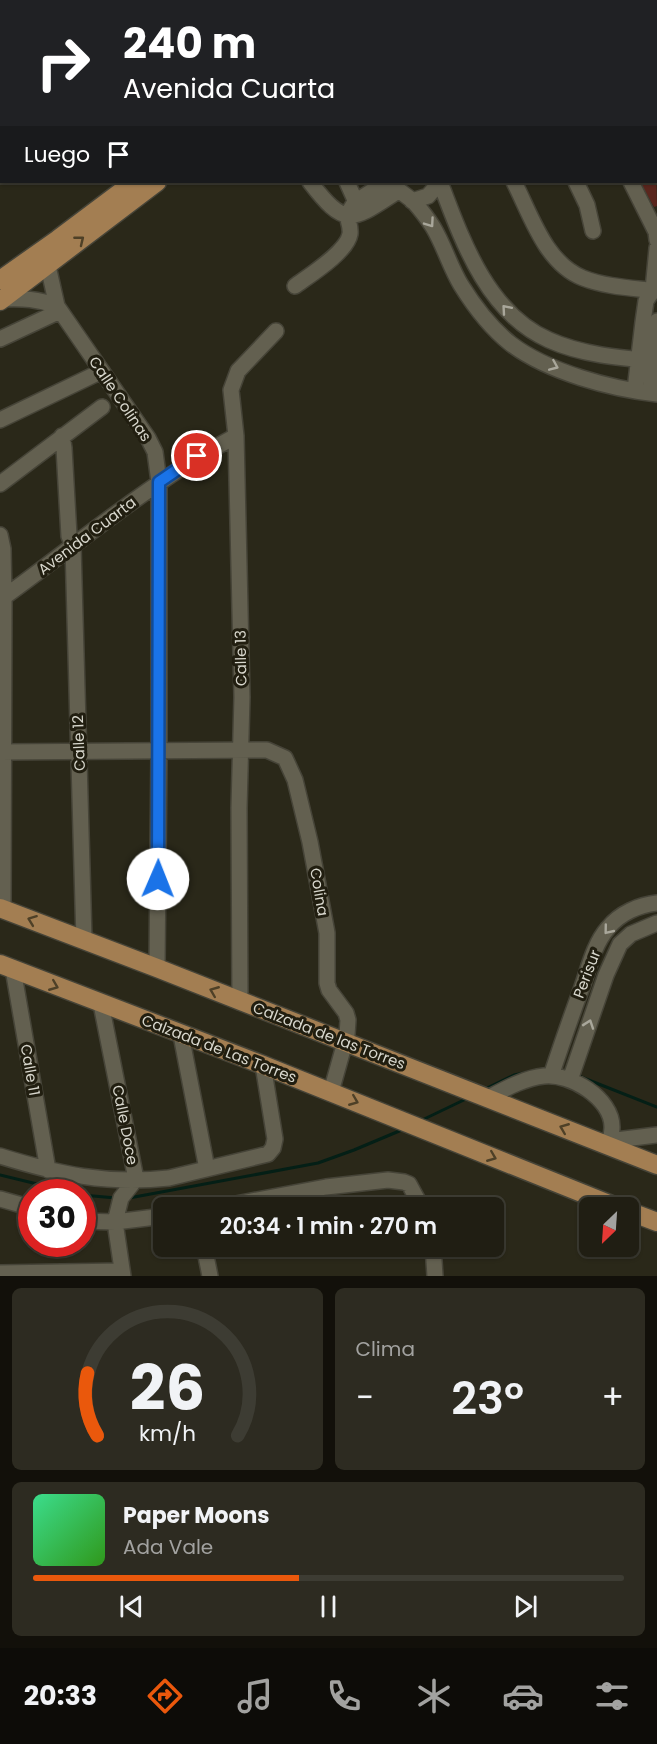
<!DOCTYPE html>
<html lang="es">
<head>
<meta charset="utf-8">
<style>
  :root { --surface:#201e13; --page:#2d2b21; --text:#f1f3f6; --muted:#a2a2a0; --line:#3d3c33; --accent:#ea580c }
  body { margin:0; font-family:Poppins,sans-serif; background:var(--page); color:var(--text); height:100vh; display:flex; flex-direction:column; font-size:22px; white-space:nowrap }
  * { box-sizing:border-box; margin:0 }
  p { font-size:20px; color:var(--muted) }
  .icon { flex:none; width:33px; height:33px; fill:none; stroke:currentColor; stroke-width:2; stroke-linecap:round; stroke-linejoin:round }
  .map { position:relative; height:1276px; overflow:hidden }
  .drawer { display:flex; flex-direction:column; gap:12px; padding:12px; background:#12100a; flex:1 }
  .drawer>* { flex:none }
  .hud { position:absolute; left:0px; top:0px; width:657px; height:183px; box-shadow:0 2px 4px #0004,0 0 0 2px var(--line); background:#202124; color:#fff; overflow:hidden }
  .needle { width:39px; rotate:205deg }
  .buttons { position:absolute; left:579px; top:1197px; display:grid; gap:12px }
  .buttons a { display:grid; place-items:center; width:60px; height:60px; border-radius:9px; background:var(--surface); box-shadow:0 2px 4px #0004,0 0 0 2px var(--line); font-size:30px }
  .speed { position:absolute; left:18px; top:1179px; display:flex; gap:12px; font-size:30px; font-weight:700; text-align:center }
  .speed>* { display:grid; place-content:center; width:78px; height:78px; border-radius:50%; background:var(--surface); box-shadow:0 2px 4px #0004,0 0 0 2px var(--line); line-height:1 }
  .speed .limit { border:9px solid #d22; background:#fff; color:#111 }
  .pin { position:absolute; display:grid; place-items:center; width:51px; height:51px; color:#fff; margin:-26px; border:3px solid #fff; border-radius:50%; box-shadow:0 2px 6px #0007 }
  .me { position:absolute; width:66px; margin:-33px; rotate:1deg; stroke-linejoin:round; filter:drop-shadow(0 0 4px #0008) }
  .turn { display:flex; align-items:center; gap:21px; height:126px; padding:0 24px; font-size:27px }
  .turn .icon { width:78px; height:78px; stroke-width:2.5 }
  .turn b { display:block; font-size:42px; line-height:51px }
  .then { display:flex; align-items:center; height:57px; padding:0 24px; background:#0003; gap:12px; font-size:22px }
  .big { font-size:45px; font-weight:600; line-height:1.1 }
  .drawer .tile { flex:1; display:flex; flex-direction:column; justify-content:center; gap:9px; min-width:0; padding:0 21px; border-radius:9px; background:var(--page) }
  .drawer .dial { align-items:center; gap:0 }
  .dial svg { height:156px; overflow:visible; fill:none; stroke:var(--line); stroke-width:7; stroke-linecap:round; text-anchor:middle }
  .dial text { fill:var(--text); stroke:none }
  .song { display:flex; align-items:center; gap:18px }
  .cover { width:72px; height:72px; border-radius:9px; background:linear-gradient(135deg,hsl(150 70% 55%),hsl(110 70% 35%)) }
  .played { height:6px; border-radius:3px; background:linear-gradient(90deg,var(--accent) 45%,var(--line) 45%) }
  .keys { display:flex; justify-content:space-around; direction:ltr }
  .heat { display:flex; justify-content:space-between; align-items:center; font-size:33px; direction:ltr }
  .drawer .tiles { flex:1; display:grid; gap:12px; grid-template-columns:1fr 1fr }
  .tile:last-child { grid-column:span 2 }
  .trip { position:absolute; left:153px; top:1197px; width:351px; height:60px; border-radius:9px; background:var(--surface); box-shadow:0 2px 4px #0004,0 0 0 2px var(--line); font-weight:600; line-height:60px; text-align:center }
  .tabs { display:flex; height:96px; justify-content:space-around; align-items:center; background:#0d0c08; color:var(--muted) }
  .tabs .icon { width:42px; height:42px }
  .tabs .current { color:var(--accent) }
  .tabs b { font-size:27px; color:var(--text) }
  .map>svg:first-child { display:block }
  .green { fill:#5a261d }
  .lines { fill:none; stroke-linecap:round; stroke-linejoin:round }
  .stream { stroke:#041f16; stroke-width:3 }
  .minor-casing { stroke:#464438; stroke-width:18 }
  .major-casing { stroke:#464438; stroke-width:21 }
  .minor { stroke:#636050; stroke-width:15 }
  .major { stroke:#a37e52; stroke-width:18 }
  .oneway { stroke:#a9a79b }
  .oneway2 { stroke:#4e4027 }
  .route-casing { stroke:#114b97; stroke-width:15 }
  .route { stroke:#1a73e8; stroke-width:10 }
  .labels { text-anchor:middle; stroke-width:6; stroke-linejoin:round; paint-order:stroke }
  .street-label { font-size:15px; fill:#d8d7cd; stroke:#211e10 }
</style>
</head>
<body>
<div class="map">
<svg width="657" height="1276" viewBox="0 0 657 1276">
  <rect width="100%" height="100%" fill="#2a2819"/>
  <path class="green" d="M656,168L657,206L654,207L640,182H656Z"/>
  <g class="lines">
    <path class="stream" d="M576,1075L657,1107
      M485,1089L514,1075L529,1072
      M420,1121L468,1098
      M0,1175L70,1192
      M82,1195L116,1198
      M129,1198L318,1163L354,1150L404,1129"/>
    <g class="minor-casing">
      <path id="minor" d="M490,0L493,2
        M606,0V2
        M40,2V0
        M505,2L506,0
        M564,2L565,0
        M0,4H2
        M0,67L2,66
        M656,149L657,154
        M310,182C346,229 352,221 398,191
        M347,182L359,209
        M390,182C397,190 406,195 414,202C421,210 428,219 433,227C444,245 450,267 461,285C474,306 492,329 511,344C548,372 611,389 657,394
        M440,182C462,240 487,313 549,340C582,355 621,358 657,361
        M514,182C531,215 545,263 583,278C606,287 633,288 657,291
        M576,182L587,205L593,231
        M631,182L656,232L657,240
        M412,201L428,196L440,182
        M48,266L57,306L148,438L155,452L159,482V752L157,968
        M295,286C310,275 347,252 350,234C351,227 348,221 347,215L355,202L386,182
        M2,299C23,298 38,299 57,306
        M0,339L60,311
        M635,390L643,322L646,301L653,290L657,248
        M650,393L657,321
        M0,420L102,371
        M62,436L64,448L69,536L73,546L84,940
        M0,484L102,407
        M0,535L3,549L4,598L3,910
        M0,600C78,544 151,481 236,436
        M0,752L267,750L285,758L295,780L310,842L327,933V983L329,990L346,1013L348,1020L347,1035L331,1092
        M13,969L48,1170
        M240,1002L239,808L242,697L236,436L231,390L238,371L276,331
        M101,1004L136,1179L121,1198L115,1222L123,1276
        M181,1035L207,1169
        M551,1076C561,1046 571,1017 582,987C589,967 594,944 608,928C620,913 639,905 657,903
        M570,1080L606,975L620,944L631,934L657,923
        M488,1098C505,1089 524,1078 544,1076C570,1073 612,1098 612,1127C612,1131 611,1136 610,1141
        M600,1142L657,1135
        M0,1156C58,1174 107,1185 169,1178L268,1154L273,1148L275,1139L263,1065
        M0,1199L32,1208
        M215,1208L326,1187L388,1180L404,1182L409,1184L422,1208
        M82,1221L115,1222L164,1216
        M204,1246L210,1276
        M433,1246L435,1276
        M0,1273L122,1271"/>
    </g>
    <g class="major-casing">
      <path id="major" d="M279,2L281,0
        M317,2L318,0
        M332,2L333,0
        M0,280L58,239L134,182
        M0,301L157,182
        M0,908L157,968L657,1165
        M0,964L263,1065L619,1208
        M628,1211L657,1222"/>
    </g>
    <use href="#minor" class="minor"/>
    <use href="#major" class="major"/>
  </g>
  <defs><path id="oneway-chevron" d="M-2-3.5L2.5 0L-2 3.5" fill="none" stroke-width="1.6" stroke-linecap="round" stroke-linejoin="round" transform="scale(1.5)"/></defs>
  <g class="oneway">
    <use href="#oneway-chevron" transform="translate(430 223) rotate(55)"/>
    <use href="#oneway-chevron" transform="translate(506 309) rotate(-131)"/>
    <use href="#oneway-chevron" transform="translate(554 366) rotate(23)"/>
    <use href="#oneway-chevron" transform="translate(608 930) rotate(129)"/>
    <use href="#oneway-chevron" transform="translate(589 1024) rotate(-71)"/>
  </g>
  <g class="oneway2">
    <use href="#oneway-chevron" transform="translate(80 240) rotate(-39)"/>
    <use href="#oneway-chevron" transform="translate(32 920) rotate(-159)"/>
    <use href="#oneway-chevron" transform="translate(54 986) rotate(22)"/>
    <use href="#oneway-chevron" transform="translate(214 991) rotate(-158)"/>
    <use href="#oneway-chevron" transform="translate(354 1101) rotate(22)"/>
    <use href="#oneway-chevron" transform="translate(564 1128) rotate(-158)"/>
    <use href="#oneway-chevron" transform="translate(492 1157) rotate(22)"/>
  </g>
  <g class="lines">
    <g class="route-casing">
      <path id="route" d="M158,879L159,482L197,456"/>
    </g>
    <use href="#route" class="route"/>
  </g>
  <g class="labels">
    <g class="street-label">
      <text transform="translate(120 399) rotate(56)" y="5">Calle Colinas</text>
      <text transform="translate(87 536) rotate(-37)" y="5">Avenida Cuarta</text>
      <text transform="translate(241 658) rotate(-91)" y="5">Calle 13</text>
      <text transform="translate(79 743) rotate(-92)" y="5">Calle 12</text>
      <text transform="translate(319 892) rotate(80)" y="5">Colina</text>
      <text transform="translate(587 974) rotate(-69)" y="5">Perisur</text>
      <text transform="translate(329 1036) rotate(21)" y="5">Calzada de las Torres</text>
      <text transform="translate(219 1049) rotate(21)" y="5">Calzada de Las Torres</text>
      <text transform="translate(30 1070) rotate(80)" y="5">Calle 11</text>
      <text transform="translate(125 1125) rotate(79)" y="5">Calle Doce</text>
    </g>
  </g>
</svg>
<div class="buttons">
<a><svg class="needle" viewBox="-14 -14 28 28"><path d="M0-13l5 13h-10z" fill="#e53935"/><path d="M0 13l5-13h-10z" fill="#a2a2a0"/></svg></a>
</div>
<div class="speed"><div class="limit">30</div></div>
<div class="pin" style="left:197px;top:456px;background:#d93025"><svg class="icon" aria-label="arrive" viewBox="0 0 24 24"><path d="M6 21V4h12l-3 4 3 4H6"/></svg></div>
<svg class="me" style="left:158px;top:879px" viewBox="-20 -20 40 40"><circle r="19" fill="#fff"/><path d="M0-13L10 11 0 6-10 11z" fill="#1a73e8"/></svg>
<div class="trip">20:34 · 1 min · 270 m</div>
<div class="hud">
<div class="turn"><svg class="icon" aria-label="right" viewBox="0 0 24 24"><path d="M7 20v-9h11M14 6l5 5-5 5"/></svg><div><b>240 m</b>Avenida Cuarta</div></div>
<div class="then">Luego<svg class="icon" aria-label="arrive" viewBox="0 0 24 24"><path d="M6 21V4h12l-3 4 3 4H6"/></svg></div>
</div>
</div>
<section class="drawer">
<div class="tiles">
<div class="tile dial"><svg viewBox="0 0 100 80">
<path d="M14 69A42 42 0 1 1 86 69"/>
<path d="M14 69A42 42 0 0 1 9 37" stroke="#ea580c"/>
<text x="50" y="56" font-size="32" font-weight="700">26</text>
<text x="50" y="72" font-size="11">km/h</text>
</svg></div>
<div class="tile"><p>Clima</p>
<div class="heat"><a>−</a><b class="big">23°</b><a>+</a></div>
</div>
<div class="tile">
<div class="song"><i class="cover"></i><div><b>Paper Moons</b><p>Ada Vale</p></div></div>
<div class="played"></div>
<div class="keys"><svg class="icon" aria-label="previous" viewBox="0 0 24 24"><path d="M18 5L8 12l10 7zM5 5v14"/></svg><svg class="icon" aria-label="pause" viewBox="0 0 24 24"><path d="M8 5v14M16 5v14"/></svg><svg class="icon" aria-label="next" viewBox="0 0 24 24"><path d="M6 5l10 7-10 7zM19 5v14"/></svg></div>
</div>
</div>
</section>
<nav class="tabs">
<b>20:33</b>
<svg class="icon current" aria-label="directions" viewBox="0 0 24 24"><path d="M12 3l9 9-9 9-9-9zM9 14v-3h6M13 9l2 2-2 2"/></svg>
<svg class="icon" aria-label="music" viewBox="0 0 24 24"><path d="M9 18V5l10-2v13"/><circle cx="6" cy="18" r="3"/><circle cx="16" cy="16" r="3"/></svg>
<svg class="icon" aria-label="phone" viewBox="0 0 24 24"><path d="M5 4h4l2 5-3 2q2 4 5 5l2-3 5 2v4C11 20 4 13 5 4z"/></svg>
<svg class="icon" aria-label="climate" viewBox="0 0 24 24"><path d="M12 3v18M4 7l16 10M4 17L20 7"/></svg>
<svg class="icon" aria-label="car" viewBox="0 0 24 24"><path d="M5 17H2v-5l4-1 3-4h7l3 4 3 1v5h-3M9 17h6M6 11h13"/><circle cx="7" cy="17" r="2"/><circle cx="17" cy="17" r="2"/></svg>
<svg class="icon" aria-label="filters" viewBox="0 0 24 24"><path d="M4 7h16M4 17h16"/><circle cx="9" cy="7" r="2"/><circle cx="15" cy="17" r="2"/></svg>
</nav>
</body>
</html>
